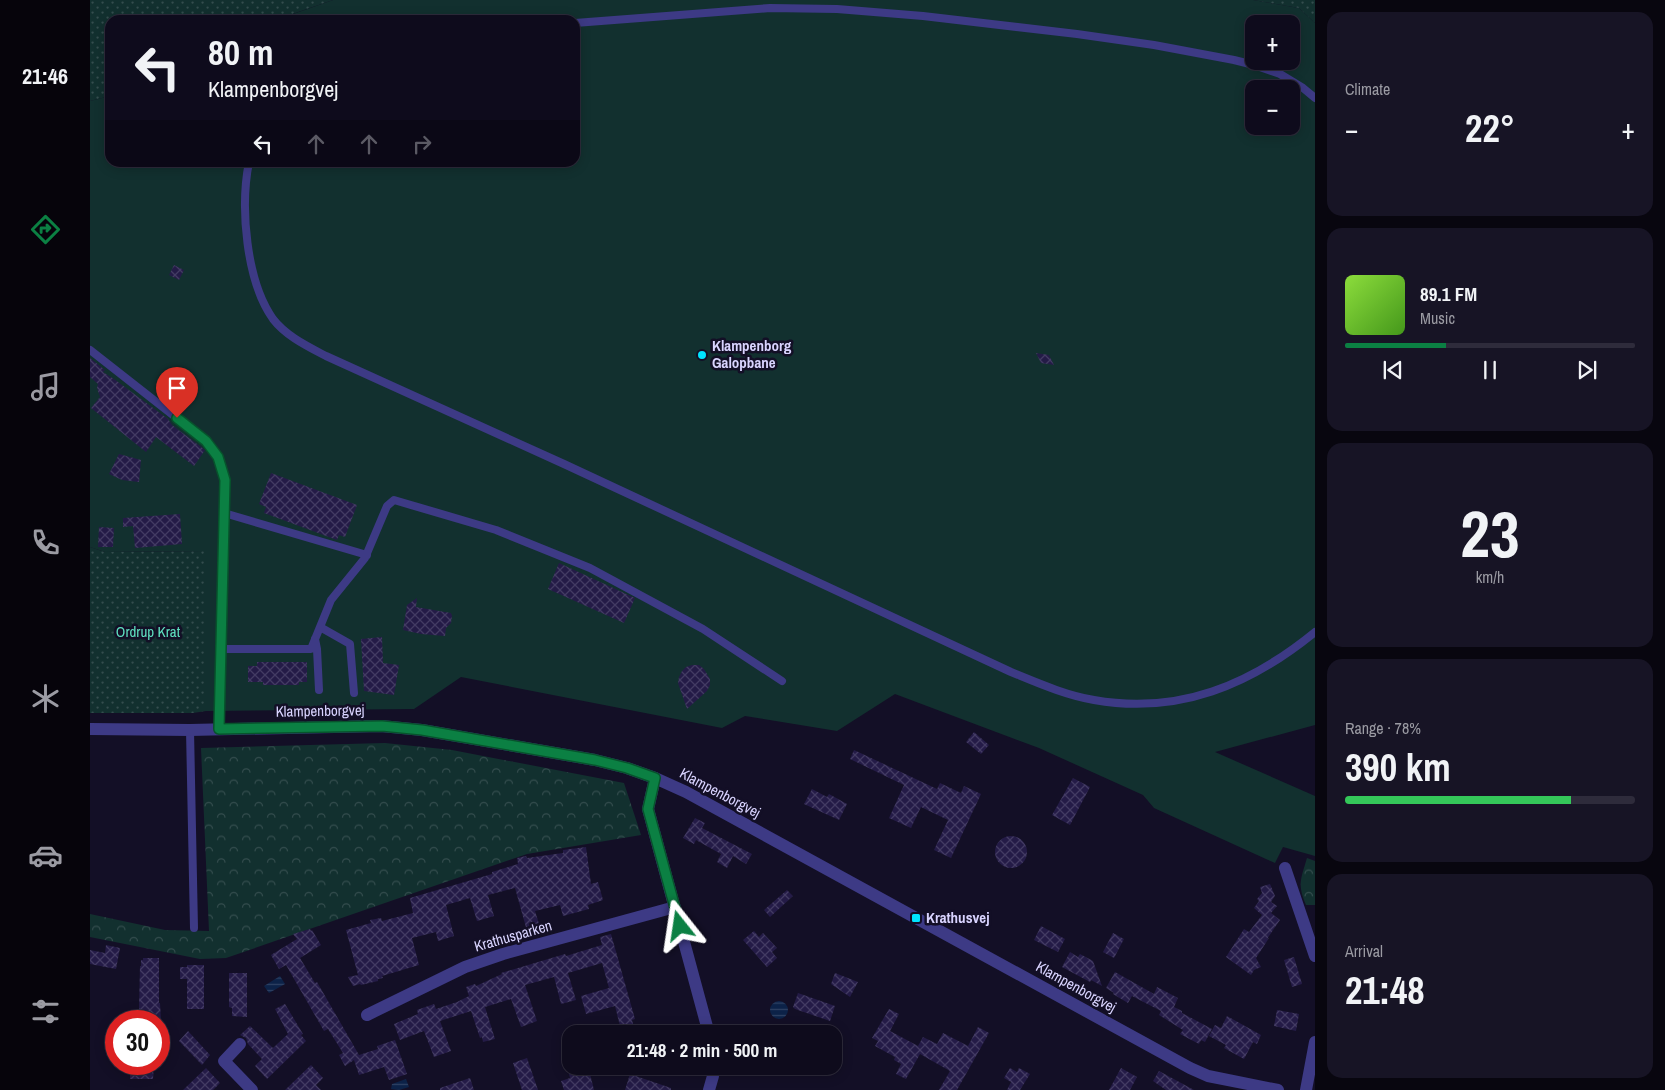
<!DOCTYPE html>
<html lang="en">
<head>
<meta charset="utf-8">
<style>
  :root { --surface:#0e0b1c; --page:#171425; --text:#f1f3f6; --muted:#9b9ba3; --line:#2e2b3b; --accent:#0b8043 }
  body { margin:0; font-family:"Archivo Narrow",sans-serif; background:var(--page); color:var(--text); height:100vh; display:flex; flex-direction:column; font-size:19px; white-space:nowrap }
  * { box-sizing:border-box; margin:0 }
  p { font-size:16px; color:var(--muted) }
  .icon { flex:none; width:28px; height:28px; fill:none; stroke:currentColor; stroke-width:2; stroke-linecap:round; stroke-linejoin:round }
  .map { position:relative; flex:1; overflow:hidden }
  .drawer { display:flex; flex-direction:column; gap:12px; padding:12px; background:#08060f; width:350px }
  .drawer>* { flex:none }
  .hud { position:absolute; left:15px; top:15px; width:475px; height:152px; border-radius:15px; box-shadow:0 2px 12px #0003,0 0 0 1px var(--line); background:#0e0b1c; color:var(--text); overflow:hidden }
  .tools { position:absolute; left:1155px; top:15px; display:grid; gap:10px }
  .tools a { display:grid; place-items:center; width:55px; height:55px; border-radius:10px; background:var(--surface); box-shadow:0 2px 12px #0003,0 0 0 1px var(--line); font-size:25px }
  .speed { position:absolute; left:15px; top:1010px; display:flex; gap:10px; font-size:25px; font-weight:700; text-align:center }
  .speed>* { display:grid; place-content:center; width:65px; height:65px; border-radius:50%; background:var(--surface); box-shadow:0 2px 12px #0003,0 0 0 1px var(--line); line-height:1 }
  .speed .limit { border:8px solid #d22; background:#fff; color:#111 }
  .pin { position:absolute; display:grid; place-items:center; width:42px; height:42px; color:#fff; margin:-51px -21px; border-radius:50% 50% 50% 0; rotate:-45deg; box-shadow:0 0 5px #0007 }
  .pin .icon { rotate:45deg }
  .me { position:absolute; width:55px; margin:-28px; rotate:345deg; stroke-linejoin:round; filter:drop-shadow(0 0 4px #0008) }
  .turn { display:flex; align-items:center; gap:18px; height:105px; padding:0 20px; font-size:22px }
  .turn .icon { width:65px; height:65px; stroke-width:2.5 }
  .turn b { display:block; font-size:35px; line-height:42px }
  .lanes { display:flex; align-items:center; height:48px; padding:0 20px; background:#0003; justify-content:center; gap:25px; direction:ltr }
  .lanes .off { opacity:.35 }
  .big { font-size:38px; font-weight:700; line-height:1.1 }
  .drawer .card { flex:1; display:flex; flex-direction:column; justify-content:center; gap:8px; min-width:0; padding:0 18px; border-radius:15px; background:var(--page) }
  .drawer .dial { align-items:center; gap:0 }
  .dial b { font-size:65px; line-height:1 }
  .song { display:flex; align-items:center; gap:15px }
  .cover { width:60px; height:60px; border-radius:8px; background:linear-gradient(135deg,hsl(90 70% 55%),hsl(100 70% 35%)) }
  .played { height:5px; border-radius:2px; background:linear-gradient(90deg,var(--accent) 35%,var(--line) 35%) }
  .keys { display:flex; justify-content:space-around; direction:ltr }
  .heat { display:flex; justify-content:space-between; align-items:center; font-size:28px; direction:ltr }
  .charge { height:8px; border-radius:4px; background:linear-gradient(90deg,#34c759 78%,var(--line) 0) }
  .trip { position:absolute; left:472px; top:1025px; width:280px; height:50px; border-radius:15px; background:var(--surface); box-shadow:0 2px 12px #0003,0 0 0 1px var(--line); font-weight:700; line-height:50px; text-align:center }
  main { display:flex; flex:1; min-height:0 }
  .tabs { display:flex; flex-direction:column; width:90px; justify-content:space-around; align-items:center; background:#06040b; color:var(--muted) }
  .tabs .icon { width:35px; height:35px }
  .tabs .current { color:var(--accent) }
  .tabs b { font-size:22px; color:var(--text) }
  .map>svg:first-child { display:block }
  .grass { fill:#12302f; fill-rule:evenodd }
  .forest { fill:url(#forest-crowns) }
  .park { fill:url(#park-dots) }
  .water { fill:url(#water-rules) }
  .building { fill:url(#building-cross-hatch) }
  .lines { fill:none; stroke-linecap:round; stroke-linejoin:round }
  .service { stroke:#3d3a85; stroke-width:8 }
  .minor { stroke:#3d3a85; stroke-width:12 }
  .tertiary { stroke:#3d3a85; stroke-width:12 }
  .route-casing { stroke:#07532c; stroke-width:12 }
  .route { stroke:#0b8043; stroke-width:9 }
  .poi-dot { fill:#00e5ff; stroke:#130f26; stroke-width:2 }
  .labels { text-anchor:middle; stroke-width:5; stroke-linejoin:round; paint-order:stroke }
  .poi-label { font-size:15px; font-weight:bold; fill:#d9d4ff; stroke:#130f26; text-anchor:start }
  .park-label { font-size:15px; fill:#5fe0c0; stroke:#130f26 }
  .street-label { font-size:15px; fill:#d9d4ff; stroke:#130f26 }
</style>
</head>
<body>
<main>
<nav class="tabs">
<b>21:46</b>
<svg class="icon current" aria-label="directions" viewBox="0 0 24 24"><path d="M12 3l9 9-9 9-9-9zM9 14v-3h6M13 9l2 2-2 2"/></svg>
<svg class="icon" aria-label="music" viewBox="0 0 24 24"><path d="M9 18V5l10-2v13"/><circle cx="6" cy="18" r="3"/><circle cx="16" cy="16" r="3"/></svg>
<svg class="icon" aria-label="phone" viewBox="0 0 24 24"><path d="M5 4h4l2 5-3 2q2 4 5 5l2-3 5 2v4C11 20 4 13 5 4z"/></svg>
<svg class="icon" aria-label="climate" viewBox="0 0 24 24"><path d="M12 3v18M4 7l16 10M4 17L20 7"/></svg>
<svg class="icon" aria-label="car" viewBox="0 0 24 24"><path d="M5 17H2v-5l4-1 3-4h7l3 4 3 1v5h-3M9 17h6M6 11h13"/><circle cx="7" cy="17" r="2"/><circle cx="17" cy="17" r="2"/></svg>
<svg class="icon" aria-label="filters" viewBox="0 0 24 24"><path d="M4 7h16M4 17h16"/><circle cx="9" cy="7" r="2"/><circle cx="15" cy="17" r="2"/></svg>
</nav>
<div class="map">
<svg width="1225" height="1090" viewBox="0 0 1225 1090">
  <defs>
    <pattern id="forest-crowns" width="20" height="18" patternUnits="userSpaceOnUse" patternTransform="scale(1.25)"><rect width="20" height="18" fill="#12302f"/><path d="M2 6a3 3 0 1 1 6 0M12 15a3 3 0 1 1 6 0" fill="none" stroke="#344d4e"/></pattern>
    <pattern id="park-dots" width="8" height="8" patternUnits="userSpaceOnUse" patternTransform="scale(1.25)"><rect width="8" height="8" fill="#12302f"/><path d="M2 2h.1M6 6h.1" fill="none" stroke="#344d4e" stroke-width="1.8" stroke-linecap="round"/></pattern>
    <pattern id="water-rules" width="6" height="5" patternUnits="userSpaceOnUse" patternTransform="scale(1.25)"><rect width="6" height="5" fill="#0c2248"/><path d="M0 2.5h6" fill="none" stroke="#2f4163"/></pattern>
    <pattern id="building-cross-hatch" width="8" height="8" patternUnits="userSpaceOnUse" patternTransform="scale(1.25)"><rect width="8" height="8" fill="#241b47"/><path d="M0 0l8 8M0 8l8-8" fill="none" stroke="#433b63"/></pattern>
  </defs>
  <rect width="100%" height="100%" fill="#130f26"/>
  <path class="grass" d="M243,0H1163L1209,8L1225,23V725L1125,752L1225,796V856L1193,847L1185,863L1064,808L1053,795L949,748L805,694L747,731L655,716L632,728L371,677L324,709L116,711V551L15,552L0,547V101L20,96V162H485V20H186ZM1164,24H1201V61H1164ZM1164,89H1201V126H1164Z"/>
  <path class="forest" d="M295,743L362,750L534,783L551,835L437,854L136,958L110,959L0,937V914L75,930L119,931L111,748Z
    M1217,858L1225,861V905H1216C1207,884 1211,879 1217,858Z"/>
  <path class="park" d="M0,0H243L185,20H20V96L0,101Z
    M1163,0H1225V23L1209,8Z
    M0,547L15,552L116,551V711L103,713H0Z"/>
  <path class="water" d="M190,976L195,984L179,993L174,986Z
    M680 1010a9 9 0 1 1 18 0a9 9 0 1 1-18 0Z
    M316,1079L319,1087L309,1090L301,1089L302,1084Z"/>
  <path class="building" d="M84,265L94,270L89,280L79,275Z
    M946,353L959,355L964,365L951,363Z
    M0,358L15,370L13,372L24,379L78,419L82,425L115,450L104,466L66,437L56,452L1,408L10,397L7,388L8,384L0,377Z
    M29,454L51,460L49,482L32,480L19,474Z
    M181,473L267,505L255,537L249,535L247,540L174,513L176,507L169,504Z
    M90,514L92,544L45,548L43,526L33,527V518Z
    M9,527L24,528L23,547H8Z
    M469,563L545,598L534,623L458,589Z
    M327,598L326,607L361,613L362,616L361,623L356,628L355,636L331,634L313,630L317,605Z
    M292,637L293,663L309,665L304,695L274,691L271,639Z
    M167,662H217V682H209V685H173V682H158V666H167Z
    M602,665H609L614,669L620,679V685L617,691L597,709L588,683L589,677L592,671L596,667Z
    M884,732L899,745L891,754L876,742Z
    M764,750L847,789L850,783L871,793L874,786L891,794L861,858L844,850L858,820L831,807L821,828L799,818L814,785L760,759Z
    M983,778L1000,787L980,825L962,815Z
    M722,789L737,797L739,794L757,804L749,820L714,804Z
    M605,818L615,823L612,828L662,854L656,864L643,856L637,868L627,862L631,854L606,840L604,844L593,838Z
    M905 852a16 16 0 1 1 32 0a16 16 0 1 1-32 0Z
    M496,847L501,884L508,882L513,900L498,905L499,909L473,916L470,905L445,911L450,927L437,931L425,888L398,895L404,916L387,921L380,898L356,905L364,936L348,941L346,932L322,938L329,965L292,976L293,978L288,979V981L271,985L270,984L263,986L258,977L268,975L256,930L281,923L280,920L291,918L292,921L323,913L320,898L402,874V872L428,864L427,858L436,856L437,858L473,853V850Z
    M1180,884L1185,896L1181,902L1187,906L1181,913L1190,920L1177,939L1179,938L1166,958L1171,967L1164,970L1161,975L1136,957L1154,929L1159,932L1172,915L1164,908L1169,901L1167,899L1172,893L1170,887Z
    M697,890L703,896L680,917L674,910Z
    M951,926L975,939L968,952L944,940Z
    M220,929L221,931L222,930L231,945L210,958L225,983L227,982L269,1055L288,1049L287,1046L305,1040L317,1074L299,1080L294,1067L269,1075L264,1060L255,1066L249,1055L253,1053L238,1029L234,1031L196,965L189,969L181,955L207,939L203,934Z
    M664,931L669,937L673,933L687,948L682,952L687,958L677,967L653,940Z
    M1023,933L1034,939L1024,958L1013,952Z
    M521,934L545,1019L542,1020L546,1034H532L525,1006L496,1014L491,996L519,988L512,963L478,973L486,1000L471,1004L464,977L435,985L447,1021L431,1027L421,999L395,1007L405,1039L393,1042L392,1037L390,1038L381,1011L350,1021L361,1051L344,1057L334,1031L310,1040L304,1024L328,1014L327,1010L344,1004L346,1009L367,1002L379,996L376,987L385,984L386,986L412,974L411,973L475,954L476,956L512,945L510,937Z
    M16,945L30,948L26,969L0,964V950L15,953Z
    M980,952L988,957L990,954L1003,961L1012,986L1001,980L1000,982L972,967Z
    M1204,957L1212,984L1202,987L1194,960Z
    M53,958H69V1003H70L71,1021H45V1010L49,1009L50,966H51V960H53Z
    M97,965H114V1009H97V979H90V967H97Z
    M1025,972L1064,994L1067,987L1088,998L1084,1007L1092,1011V1013L1122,1029L1115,1042L1111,1040L1109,1044L1090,1034L1093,1030L1069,1015L1071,1011L1042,996L1038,1003L1023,994L1024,993L1016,988Z
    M139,973H157V1017L142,1016V1008L139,1007Z
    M745,973L768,982L760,997L741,984Z
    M708,993L745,1006L740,1021L705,1009L703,1007Z
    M195,1004L213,1034L211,1035L216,1041L177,1079L165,1066L172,1059L158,1044L156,1038L150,1035L160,1026L183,1048L198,1034L185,1009Z
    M799,1009L809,1014L800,1031L828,1046L833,1037L847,1044L853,1033L878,1046L888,1027L899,1033L867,1090H849L860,1071L830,1054L816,1079L806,1074L811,1064L804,1060L805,1057L785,1046L788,1041L782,1038Z
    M1187,1010L1209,1014L1206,1031L1184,1026Z
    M1137,1016L1171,1035L1167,1044L1163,1042L1154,1059L1134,1048L1136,1045L1119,1036L1125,1025L1131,1028Z
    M98,1031L120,1055L112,1065L89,1041Z
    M437,1058L448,1090H432L423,1063Z
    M42,1064H64L63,1079H40V1070H42Z
    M221,1065L233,1078L226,1085L231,1090H195Z
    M477,1066H498L504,1090H474L471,1081L480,1078Z
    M116,1068L130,1083L123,1090H93Z
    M920,1068L927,1072L929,1068L940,1074L930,1090H917L921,1082L914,1078Z
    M1031,1068L1047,1077L1040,1090H1019Z
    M1069,1071L1104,1090H1076L1063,1081Z
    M540,1074L581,1088V1090H535Z
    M380,1078L384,1090H350V1088Z"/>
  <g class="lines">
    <path class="service" d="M485,23L680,8L747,9L833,16L987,34L1064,45L1144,60L1164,65L1190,74L1213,88L1225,98
      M159,162C150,207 156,281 183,319C196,336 217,346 236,356L474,464L921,672C948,683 975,695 1004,700C1089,715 1160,685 1225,632
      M0,350L116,441L128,457L135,480L129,729
      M134,513L277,555
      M230,627L260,644L264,693
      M225,639L227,649L229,690
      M131,649H221L241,600L275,558L297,506L304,500L406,530L500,568L613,629L692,681
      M100,730L104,928"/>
    <path class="minor" d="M565,778L558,809L619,1034
      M1195,868L1225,956
      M277,1015L375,967L413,954L585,907
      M150,1044L134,1061L162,1090
      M619,1090L623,1076V1066
      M1216,1090L1225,1042"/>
    <path class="tertiary" d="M0,729L100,730L291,726L332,730L505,760L537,768L565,778L596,792L1100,1068L1118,1076L1188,1090"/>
  </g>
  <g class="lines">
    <g class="route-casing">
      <path id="route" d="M87,418L116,441L128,457L135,480L129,729L292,726L332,730L505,760L537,768L565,778L558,809L590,926"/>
    </g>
    <use href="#route" class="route"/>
  </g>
  <g class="poi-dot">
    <circle cx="612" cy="355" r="5"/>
    <rect x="821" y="913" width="10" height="10" rx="2.5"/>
  </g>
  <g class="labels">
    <g class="poi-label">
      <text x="622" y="351">Klampenborg<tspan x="622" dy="17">Galopbane</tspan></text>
      <text x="836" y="923">Krathusvej</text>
    </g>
    <g class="park-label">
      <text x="58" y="637">Ordrup Krat</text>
    </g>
    <g class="street-label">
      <text transform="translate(230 711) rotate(-1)" y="5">Klampenborgvej</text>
      <text transform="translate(630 793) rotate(28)" y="5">Klampenborgvej</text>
      <text transform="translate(423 936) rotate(-16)" y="5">Krathusparken</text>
      <text transform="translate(986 987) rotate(29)" y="5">Klampenborgvej</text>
    </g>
  </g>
</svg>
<div class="tools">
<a>+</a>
<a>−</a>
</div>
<div class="speed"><div class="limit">30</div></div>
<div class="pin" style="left:87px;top:418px;background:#d93025"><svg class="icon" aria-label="arrive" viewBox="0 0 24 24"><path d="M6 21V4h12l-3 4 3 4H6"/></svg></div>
<svg class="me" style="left:590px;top:926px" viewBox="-20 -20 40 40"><path d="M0-17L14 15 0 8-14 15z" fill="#0b8043" stroke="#fff" stroke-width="4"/></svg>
<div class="trip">21:48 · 2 min · 500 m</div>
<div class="hud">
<div class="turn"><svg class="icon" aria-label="left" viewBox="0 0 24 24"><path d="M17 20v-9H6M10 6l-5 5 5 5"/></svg><div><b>80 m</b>Klampenborgvej</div></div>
<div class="lanes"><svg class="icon" aria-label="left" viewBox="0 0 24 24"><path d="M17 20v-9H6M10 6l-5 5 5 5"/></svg><svg class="icon off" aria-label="ahead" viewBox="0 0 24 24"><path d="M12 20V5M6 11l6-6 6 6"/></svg><svg class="icon off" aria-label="ahead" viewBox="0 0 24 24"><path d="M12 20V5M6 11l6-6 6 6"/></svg><svg class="icon off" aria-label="right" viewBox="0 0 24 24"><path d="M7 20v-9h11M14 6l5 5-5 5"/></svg></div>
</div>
</div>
<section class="drawer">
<div class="card"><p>Climate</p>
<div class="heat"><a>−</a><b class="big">22°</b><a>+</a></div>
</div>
<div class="card">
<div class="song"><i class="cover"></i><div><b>89.1 FM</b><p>Music</p></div></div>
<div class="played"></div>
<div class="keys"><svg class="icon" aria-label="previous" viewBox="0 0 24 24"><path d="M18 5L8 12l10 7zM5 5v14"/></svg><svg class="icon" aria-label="pause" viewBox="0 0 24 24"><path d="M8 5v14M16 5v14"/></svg><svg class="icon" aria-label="next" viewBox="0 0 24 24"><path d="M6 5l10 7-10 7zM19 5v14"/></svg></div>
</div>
<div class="card dial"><b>23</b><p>km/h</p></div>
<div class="card"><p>Range · 78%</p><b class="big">390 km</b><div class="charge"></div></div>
<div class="card"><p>Arrival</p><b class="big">21:48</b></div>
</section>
</main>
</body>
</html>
